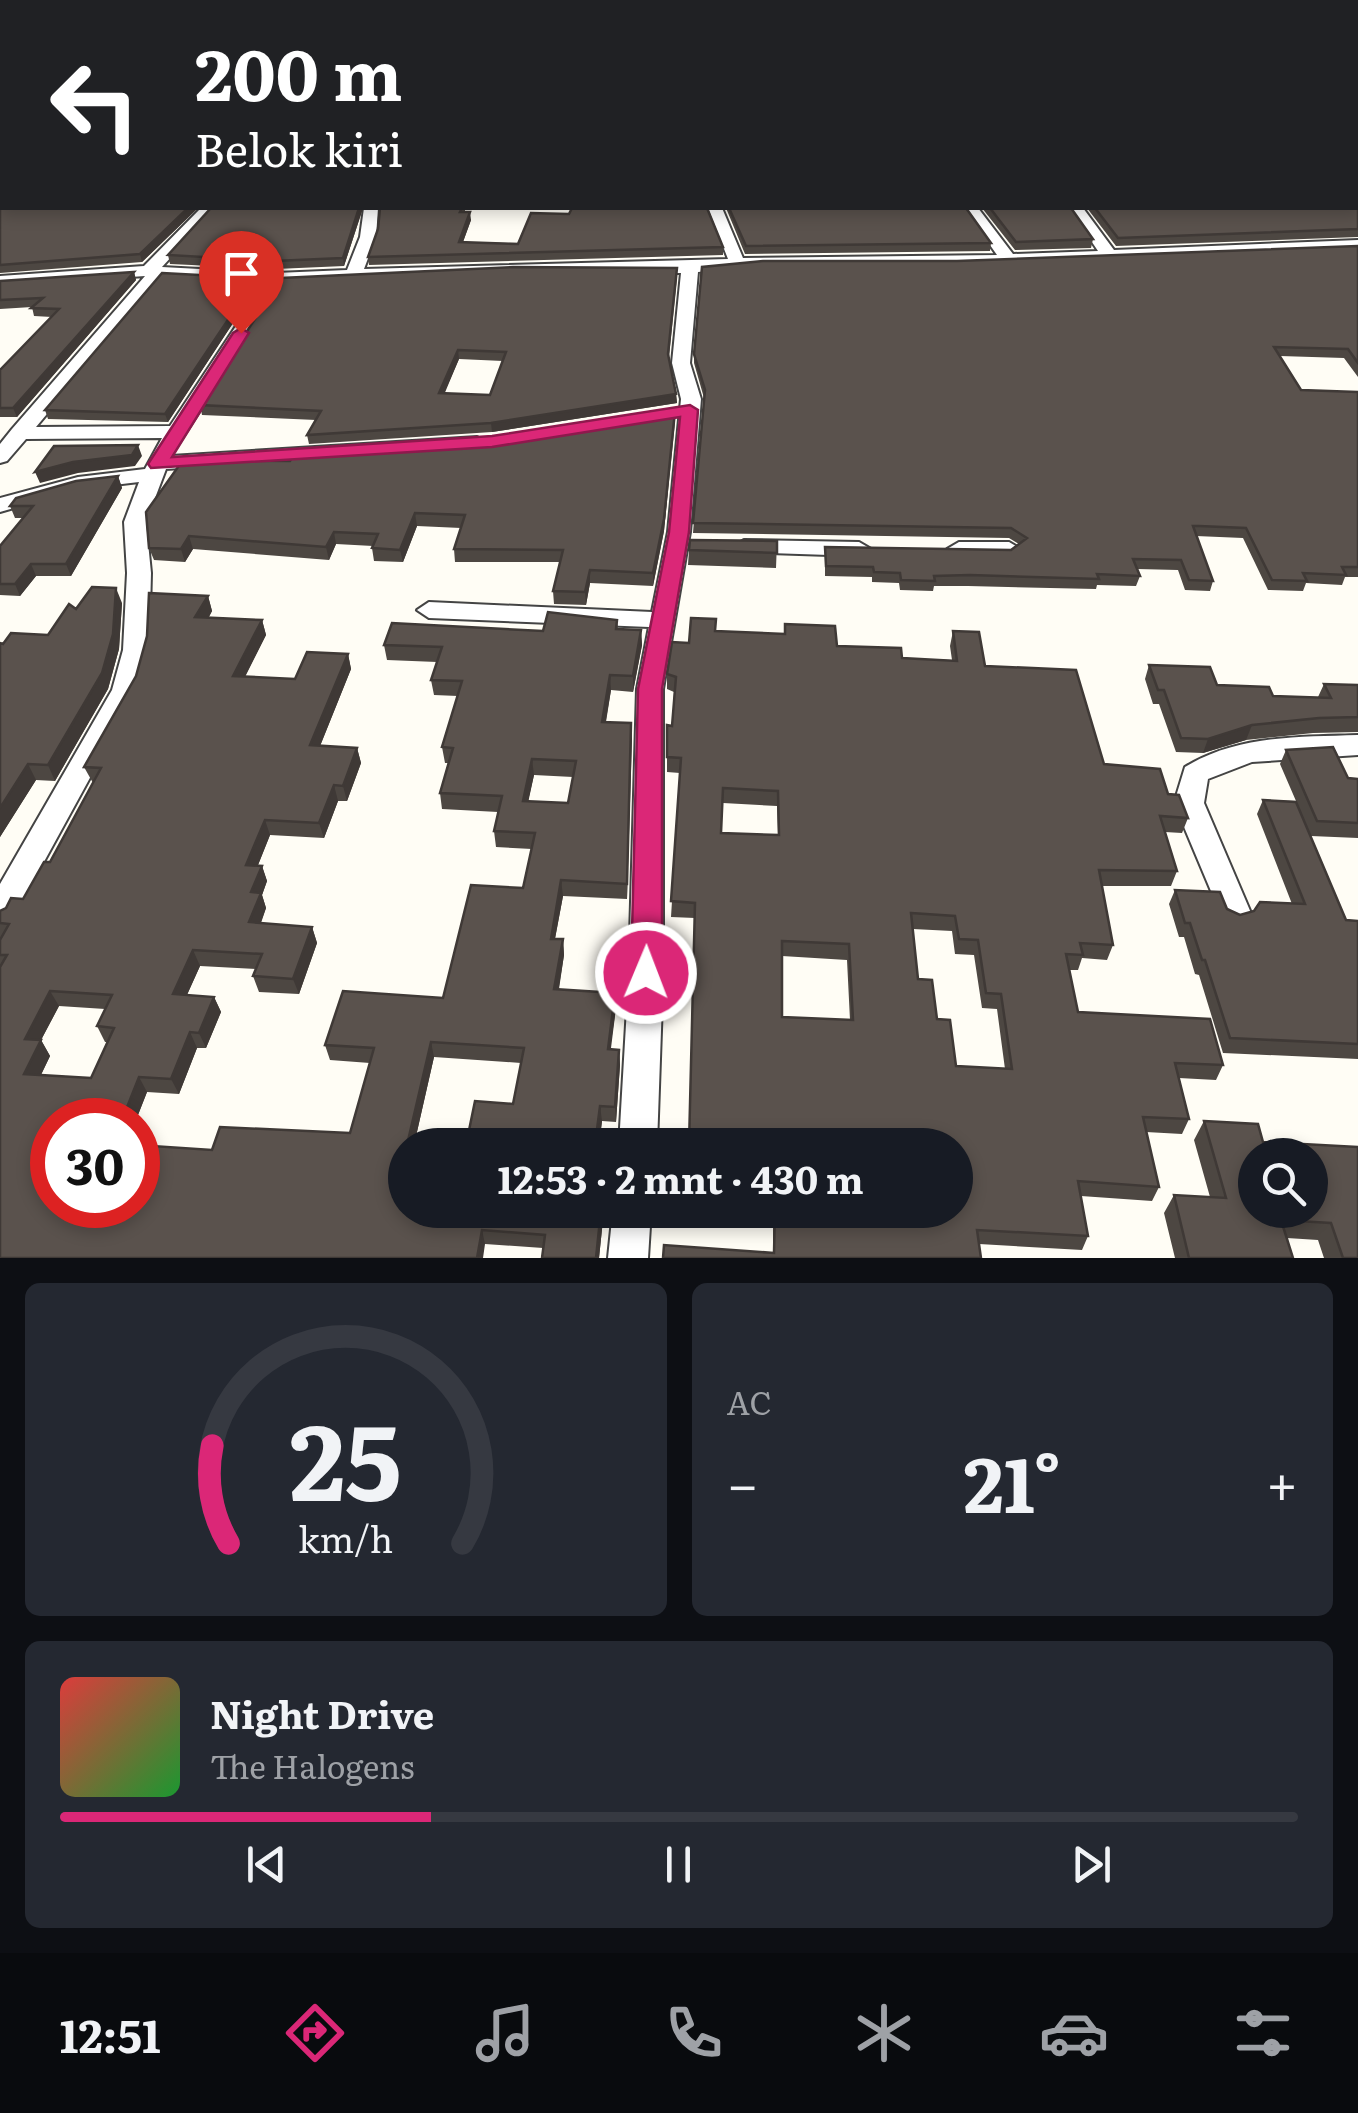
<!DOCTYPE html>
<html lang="id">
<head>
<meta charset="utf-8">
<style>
  :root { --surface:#171b24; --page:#242831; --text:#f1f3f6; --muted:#9ea1a6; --line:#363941; --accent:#db2777 }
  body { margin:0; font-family:Literata,serif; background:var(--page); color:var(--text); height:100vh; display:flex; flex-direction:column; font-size:38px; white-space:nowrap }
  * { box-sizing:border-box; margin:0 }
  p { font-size:32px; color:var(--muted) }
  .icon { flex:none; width:55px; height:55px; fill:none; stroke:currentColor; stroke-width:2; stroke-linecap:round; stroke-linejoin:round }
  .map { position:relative; height:1258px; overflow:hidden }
  .side { display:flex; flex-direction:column; gap:25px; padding:25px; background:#0d0f14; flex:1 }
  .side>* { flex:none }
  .top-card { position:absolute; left:0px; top:0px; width:1360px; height:210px; box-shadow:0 5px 15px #0003; background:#202124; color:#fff; overflow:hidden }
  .fabs { position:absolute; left:1238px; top:1138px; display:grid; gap:20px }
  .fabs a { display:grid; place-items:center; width:90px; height:90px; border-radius:50%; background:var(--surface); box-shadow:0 5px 15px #0003; font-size:50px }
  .speed { position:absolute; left:30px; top:1098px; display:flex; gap:20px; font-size:50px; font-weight:700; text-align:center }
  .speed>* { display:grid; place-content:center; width:130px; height:130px; border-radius:50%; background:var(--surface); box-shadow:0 5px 15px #0003; line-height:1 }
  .speed .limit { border:15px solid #d22; background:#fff; color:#111 }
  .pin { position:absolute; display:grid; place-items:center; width:85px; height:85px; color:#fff; margin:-102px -42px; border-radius:50% 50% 50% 0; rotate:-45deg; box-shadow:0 0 10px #0007 }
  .pin .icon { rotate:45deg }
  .me { position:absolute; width:110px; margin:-55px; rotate:1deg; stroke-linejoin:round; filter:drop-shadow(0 0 8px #0008) }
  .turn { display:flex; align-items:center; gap:35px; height:210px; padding:0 30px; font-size:45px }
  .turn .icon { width:130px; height:130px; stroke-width:2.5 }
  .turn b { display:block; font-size:70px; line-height:85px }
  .big { font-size:75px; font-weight:700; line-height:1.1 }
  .side .widget { flex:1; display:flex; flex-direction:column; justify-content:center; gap:15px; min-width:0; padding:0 35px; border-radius:15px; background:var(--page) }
  .side .dial { align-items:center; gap:0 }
  .dial svg { height:260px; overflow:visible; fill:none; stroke:var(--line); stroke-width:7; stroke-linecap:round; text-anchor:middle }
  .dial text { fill:var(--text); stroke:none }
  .song { display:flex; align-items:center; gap:30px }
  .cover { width:120px; height:120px; border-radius:15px; background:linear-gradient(135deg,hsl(0 70% 55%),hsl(130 70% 35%)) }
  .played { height:10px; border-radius:5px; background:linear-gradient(90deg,var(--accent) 30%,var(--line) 30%) }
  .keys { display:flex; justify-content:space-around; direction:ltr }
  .heat { display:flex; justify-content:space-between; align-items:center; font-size:55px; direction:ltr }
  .side .tiles { flex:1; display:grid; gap:25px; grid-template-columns:1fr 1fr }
  .widget:last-child { grid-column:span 2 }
  .trip { position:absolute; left:388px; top:1128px; width:585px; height:100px; border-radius:50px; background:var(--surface); box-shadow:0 5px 15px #0003; font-weight:700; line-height:100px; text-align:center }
  .dock { display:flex; height:160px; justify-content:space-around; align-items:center; background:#090b0e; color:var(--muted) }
  .dock .icon { width:70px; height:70px }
  .dock .active { color:var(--accent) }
  .dock b { font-size:45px; color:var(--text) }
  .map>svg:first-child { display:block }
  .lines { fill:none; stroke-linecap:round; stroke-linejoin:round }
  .minor-casing { stroke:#444; stroke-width:4 }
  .minor { fill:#fff; fill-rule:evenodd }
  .wall { fill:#4d4742; fill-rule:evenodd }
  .shaded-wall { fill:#3f3936 }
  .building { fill:#5a524d; stroke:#3f3936; stroke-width:2.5; fill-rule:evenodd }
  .route { fill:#db2777; stroke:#8e194d; stroke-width:2.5 }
</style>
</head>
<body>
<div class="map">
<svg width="1358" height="1258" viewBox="0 0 1358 1258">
  <rect width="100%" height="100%" fill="#fffdf5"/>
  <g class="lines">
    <g class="minor-casing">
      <path id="minor" d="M201,208H216L162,267L276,273L347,270L360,237L364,208H378L376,237L364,269L728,259L708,208H722L743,258L997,255L964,208H978L1013,254L1098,251L1069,208H1083L1114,250L1358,240V250L956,266H762L698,272L690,363L701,399L690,532L663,689V973L657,1145H619L629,973L637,689L649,627L429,618L417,610L429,602L652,612L668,532L681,399L672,363L681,273L514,272L281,283L171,456L477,437L487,443L477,449L166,469L146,522L151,573L149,650L138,690L11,922L0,926V884L112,690L123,650L127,573L124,522L139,482L80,489L0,512V498L78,477L145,469L162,438L26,439L7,461L0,463V444L12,429L145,276L0,286V276L144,266ZM162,277L265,282L170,426L36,427Z
        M744,540L859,542L871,549L859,556L736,552L732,547Z
        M959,542H1009L1021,549L1009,556L951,554L947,549Z
        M1358,735V755L1252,762L1208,779L1204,803L1251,913L1246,922L1235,926L1224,922L1174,803L1185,767C1238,735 1298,737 1358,735Z
        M613,1210H651L648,1258H608Z"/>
    </g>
    <use href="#minor" class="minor"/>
  </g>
  <path class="wall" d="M1358,52V237L1116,246L1087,208H1358Z
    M0,160L2,208H198L142,262L0,273Z
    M211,208H363L344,266L276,269L170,264L168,255Z
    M380,208H465V212L471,220L463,242L723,247V255L369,265L368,257L378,229Z
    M726,208H966L991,243L990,251L745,254Z
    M982,208H1071L1093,239L1091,248L1015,250Z
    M1358,246V377L1344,358L1280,356L1301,390L1358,392V577H1345L1342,585L1306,583L1303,591L1268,590L1243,538L1196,536L1213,581L1210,591L1185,590L1178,570L1137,569L1140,576L1136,586L1097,585L1096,589L968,586H934L933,591L900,590L899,583L872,582V577L825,576V547L1011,550L1019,544L1009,538L693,533L704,398L694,363V354L957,261Z
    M134,272L136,280L17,417H0V370L52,317L34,316L32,307L0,309V281Z
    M677,277L669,357L676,394L677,403L492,432L309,444L307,435L316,420L202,415L200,405ZM459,359L503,361L490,395L444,393Z
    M256,278L258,285L168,422L48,419L45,410Z
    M675,422L664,531L653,586L590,583L586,605L554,604L553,591L560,562H455L454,549L461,528L417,526L403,562L374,561L372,548L373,546L336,544L329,560L193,549L185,562L154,560L149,548L290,461Z
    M118,476L122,488L71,576H36L20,596L0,595V546L23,518H15L10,506Z
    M777,541L776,568L688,565L689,550Z
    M208,596L212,611L209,617L262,620L266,635L245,676L295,679L348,654L351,669L320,746L357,748L361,763L347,801H338L324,838L270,835L258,865L262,866L267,881L262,895L266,908L261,923L312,927L317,943L299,994L259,992L253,976L256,969L200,966L187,995L214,997L221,1012L206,1048H197L179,1094L147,1092L136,1120H52V1205L212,1150L350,1133L370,1063L330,1060L325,1045L443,998L523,888L532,849L496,847L494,831L498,812L442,809L440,793L448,763H445L442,747L458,696L434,695L431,680L437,662L387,660L384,645L543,631L617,620L618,629L641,630L642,645L633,692L611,690L606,722L631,723L627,899L563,896L555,939H563L564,955L559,989L616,1008L610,1049L619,1050L620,1065L616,1122L602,1121L599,1145H466L513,1104L521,1063L434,1057L414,1145H405V1210H604L599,1258H542L543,1248L485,1244L0,1258V911L23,899L50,862L93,783L84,767ZM534,775L573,777L568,803L528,801ZM59,1006L105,1009L97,1026L105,1042H108L91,1078L41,1075L50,1056L41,1040Z
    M122,603L119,649L108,689L55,781L36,780L0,837V643L48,635L76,609Z
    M715,631L837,646L902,658L952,660L950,646L953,631L985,666L1104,764L1168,794L1188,818L1182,833L1165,832L1177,871L1171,886H1102L1113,945L1107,960L1082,958L1078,970H1069L1078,1012L1223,1065L1216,1080L1179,1078L1189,1119L1182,1134L1146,1132L1159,1187L1152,1201L1081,1196L1088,1236L1082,1250L979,1244L773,1253V1210H955L689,1145L695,918L671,917L680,773L667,772V725L672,726L674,692L667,689V674L689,643ZM723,803L777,806L778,835L721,833ZM913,929L952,931L955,954L974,955L982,1008L997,1009L1005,1069L956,1066L937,1019L918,979ZM782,956L847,960L850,1020L782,1017Z
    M1149,665L1217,685L1273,696L1318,697L1324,684L1358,685V732L1313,733L1246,740L1203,753L1176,752L1159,704H1153L1145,679Z
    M1286,750L1348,778L1358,779V838L1311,836L1346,920L1358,921V1059L1223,1053L1199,975L1195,974L1184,937H1179L1169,904L1175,890L1240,915L1292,904L1257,814L1263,800L1296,801L1280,764Z
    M1204,1121L1263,1142L1358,1147V1258H1324L1318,1240L1287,1238L1293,1258H1175L1164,1213L1174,1195L1210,1197L1194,1140Z"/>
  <path class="shaded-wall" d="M188,208H198L142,262L140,254Z
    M359,208H363L344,266L343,258Z
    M470,212L471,220L460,250L459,242Z
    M134,272L136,280L17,417L13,408Z
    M256,278L258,285L168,422L165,414Z
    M458,350L459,359L441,402L439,393Z
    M676,394L677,403L492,432L491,423Z
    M675,411L664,531L653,586V573Z
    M138,445L142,456L135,466L78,473L40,483L35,472Z
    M118,476L122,488L71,576L66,564Z
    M415,513L417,526L403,562L400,550Z
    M334,532L336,544L329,560L326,547Z
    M189,536L193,549L185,562L181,549Z
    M31,564L36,576L20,596L15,584Z
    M590,570V583L586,605L585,592Z
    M116,588L122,603L119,649L108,689L55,781L48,765Z
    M208,596L212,611L200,632L195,617Z
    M262,620L266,635L238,691L233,676Z
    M641,630L642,645L633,692V676Z
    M348,654L351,669L314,761L310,745Z
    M610,675L611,690L603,737L602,722Z
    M631,723L632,739L627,899V884Z
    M1252,725L1246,740L1203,753L1208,739Z
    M357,748L361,763L347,801L343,786Z
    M532,759L534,775L525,817L523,801Z
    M28,764L36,780L0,837V808Z
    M334,785L338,801L324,838L319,823Z
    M265,820L270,835L252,880L246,865Z
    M262,866L267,881L262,895L266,908L255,938L249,922L251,892Z
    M561,880L563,896L552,954L551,939Z
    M312,927L317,943L299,994L293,979Z
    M563,939L564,955L556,1005L554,989Z
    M193,950L200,966L180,1010L173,994Z
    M50,991L59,1006L41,1040L50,1056L34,1089L24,1074L25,1039Z
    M615,993L616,1008L609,1064L608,1049Z
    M214,997L221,1012L206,1048L199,1033Z
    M190,1032L197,1048L179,1094L171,1079Z
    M431,1042L434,1057L414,1145H407Z
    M619,1050L620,1065L616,1122L615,1107Z
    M139,1077L147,1092L136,1120H122Z
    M600,1106L602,1121L599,1145H595Z
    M601,1210H604L599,1258H596Z
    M482,1230L485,1244L483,1258H477Z"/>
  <path class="building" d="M957,0H1315L1318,2H958Z
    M1358,52V229L1118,238L1095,208H1358Z
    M2,159V208H188L140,254L0,265V160Z
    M211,208H359L343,258L274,261L168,255Z
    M380,208H462L460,212H470L459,242L518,244L531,213L569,214L572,208H707L723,247L368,257L378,229Z
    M729,208H966L991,243L746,246Z
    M990,208H1071L1093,239L1016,242Z
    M1358,246V363L1348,349L1274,347L1301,390L1358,392V567H1342L1346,575L1303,573L1307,581L1272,580L1246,528L1199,526H1193L1213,581L1189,580L1181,560L1133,559L1140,576L1097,574L1099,579L970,575L934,576L935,581L901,580L900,573L874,572L873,567L826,566L825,547L1011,550L1027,538L1011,528L693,523L705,390L694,354L702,267L763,261H957Z
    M513,267L677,268L668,354L676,394L491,423L307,435L321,411L200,405L281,278ZM458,350L506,352L490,395L439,393Z
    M134,272L13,408H0V370L59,309L31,308L43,298L0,300V281Z
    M162,273L256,278L165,414L45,410Z
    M675,411L664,519L653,573L590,570L585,592L553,591L563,550L454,549L465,515L415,513L400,550L372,548L378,534L334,532L326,547L189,536L181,549L149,548L146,512L183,460L290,461L295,453L491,440Z
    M138,445L132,455L73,462L35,472L54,446Z
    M118,476L66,564H31L15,584H0V546L33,506H10L16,498L76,481Z
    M690,540L777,541V553L689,550Z
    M92,587L116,588L113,634L102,673L48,765L28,764L0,808V643L3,644L11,633L48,635L69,604L76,609Z
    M149,593L208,596L195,617L262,620L233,676L295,679L307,652L348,654L310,745L357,748L343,786L334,785L319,823L265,820L246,865L262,866L251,892L261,893L249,922L312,927L293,979L253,976L262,954L193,950L173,994L214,997L199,1033L190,1032L171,1079L139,1077L122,1120H52V1205H138V1145L212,1150L220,1127L350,1133L374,1048L325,1045L343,991L443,998L471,885L523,888L535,833L494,831L502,796L440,793L453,748L442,747L462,681L431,680L442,647L384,645L392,623L543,631L548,612L617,620L616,629L641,630L633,676L610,675L602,722L631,723L627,884L561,880L551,939H563L554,989L615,993L608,1049L619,1050L615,1107L600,1106L595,1145H466L475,1101L513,1104L524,1048L431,1042L407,1145H405L403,1163H405V1210H601L596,1258H542L545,1235L482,1230L477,1258H0V967L7,955H0V940L9,924L0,923V911L6,908L11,898L23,899L44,862H50L101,768L84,767L136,676L147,636ZM532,759L576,761L568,803L523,801ZM50,991L112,995L97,1026L114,1028L91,1078L24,1074L41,1040L25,1039Z
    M691,618L716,619L715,631L785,634V624L835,626L837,646L901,648L902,658L957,661L953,631L979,632L985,666L1076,670L1104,764L1160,769L1168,794L1179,795L1188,818L1160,816L1177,871L1099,870L1113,945L1080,943L1083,955L1066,954L1078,1012L1210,1019L1223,1065L1175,1063L1189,1119L1143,1117L1159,1187L1078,1181L1088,1236L977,1230L981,1258H663L664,1245L774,1253L775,1210H955V1145H689L695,903L671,901L681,758L667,757V725L672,726L676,677L667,674L672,642L689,643ZM723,788L778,791L779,835L721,833ZM911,913L955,916L959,939L978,940L986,993L1001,994L1012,1069L956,1066L950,1020L937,1019L932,980L918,979ZM782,941L849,944L853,1020L782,1017Z
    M1149,665L1210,667L1217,685L1269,687L1273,696L1331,698L1324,684L1358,685V717L1319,718L1252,725L1208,739L1181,738L1164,690H1158Z
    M1333,747L1348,778L1358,779V823L1317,821L1286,750Z
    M1263,800L1296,802L1346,920L1358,921V1044L1230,1038L1205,960H1202L1190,923H1185L1175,890L1220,892L1227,909L1240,915L1254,911L1260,902L1305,904Z
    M1204,1121L1258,1124L1263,1142L1358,1147V1258H1343L1331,1223L1281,1220L1293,1258H1189L1174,1195L1226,1198ZM1255,1155H1310V1210H1255Z"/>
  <path class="route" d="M241,328L249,333L172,457L492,436L690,405L698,410L689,532L662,689V973L657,982L646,986L636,982L631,973L638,689L669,532L680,417L492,447L151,468L148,464L233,333Z"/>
</svg>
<div class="fabs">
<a><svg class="icon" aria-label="search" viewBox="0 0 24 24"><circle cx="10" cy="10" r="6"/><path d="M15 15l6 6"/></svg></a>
</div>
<div class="speed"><div class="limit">30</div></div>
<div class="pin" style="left:241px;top:333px;background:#d93025"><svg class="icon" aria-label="arrive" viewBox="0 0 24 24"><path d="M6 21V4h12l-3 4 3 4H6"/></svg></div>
<svg class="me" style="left:646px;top:973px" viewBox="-20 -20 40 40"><circle r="17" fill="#db2777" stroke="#fff" stroke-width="3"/><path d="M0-11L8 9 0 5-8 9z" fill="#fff"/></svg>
<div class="trip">12:53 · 2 mnt · 430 m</div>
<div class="top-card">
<div class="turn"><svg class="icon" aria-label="left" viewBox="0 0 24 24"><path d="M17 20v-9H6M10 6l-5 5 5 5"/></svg><div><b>200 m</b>Belok kiri</div></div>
</div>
</div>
<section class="side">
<div class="tiles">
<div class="widget dial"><svg viewBox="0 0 100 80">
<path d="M14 69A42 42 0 1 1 86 69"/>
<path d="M14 69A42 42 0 0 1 9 39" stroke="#db2777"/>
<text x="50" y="56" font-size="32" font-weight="700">25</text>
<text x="50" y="72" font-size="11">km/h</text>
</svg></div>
<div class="widget"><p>AC</p>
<div class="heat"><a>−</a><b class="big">21°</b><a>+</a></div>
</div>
<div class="widget">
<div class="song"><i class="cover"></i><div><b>Night Drive</b><p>The Halogens</p></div></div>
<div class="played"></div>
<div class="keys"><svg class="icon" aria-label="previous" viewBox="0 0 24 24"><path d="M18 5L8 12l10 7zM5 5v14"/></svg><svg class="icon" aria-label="pause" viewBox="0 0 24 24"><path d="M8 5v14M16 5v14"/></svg><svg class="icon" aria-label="next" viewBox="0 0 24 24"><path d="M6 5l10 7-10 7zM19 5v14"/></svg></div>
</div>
</div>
</section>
<nav class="dock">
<b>12:51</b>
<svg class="icon active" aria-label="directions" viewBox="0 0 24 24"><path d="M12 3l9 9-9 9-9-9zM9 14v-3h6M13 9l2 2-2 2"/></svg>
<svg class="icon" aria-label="music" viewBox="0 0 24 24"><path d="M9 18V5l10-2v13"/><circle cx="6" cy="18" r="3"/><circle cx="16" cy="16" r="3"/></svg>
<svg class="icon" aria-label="phone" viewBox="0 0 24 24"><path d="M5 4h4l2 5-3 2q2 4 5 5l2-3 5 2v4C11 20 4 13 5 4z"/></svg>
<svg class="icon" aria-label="climate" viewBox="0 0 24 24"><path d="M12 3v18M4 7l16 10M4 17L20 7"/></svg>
<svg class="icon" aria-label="car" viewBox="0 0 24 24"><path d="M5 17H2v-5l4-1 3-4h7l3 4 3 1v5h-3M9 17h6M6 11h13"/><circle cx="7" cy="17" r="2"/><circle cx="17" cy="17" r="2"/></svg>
<svg class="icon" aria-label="filters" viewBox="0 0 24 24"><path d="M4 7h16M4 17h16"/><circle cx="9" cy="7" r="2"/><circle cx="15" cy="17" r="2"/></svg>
</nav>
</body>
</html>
